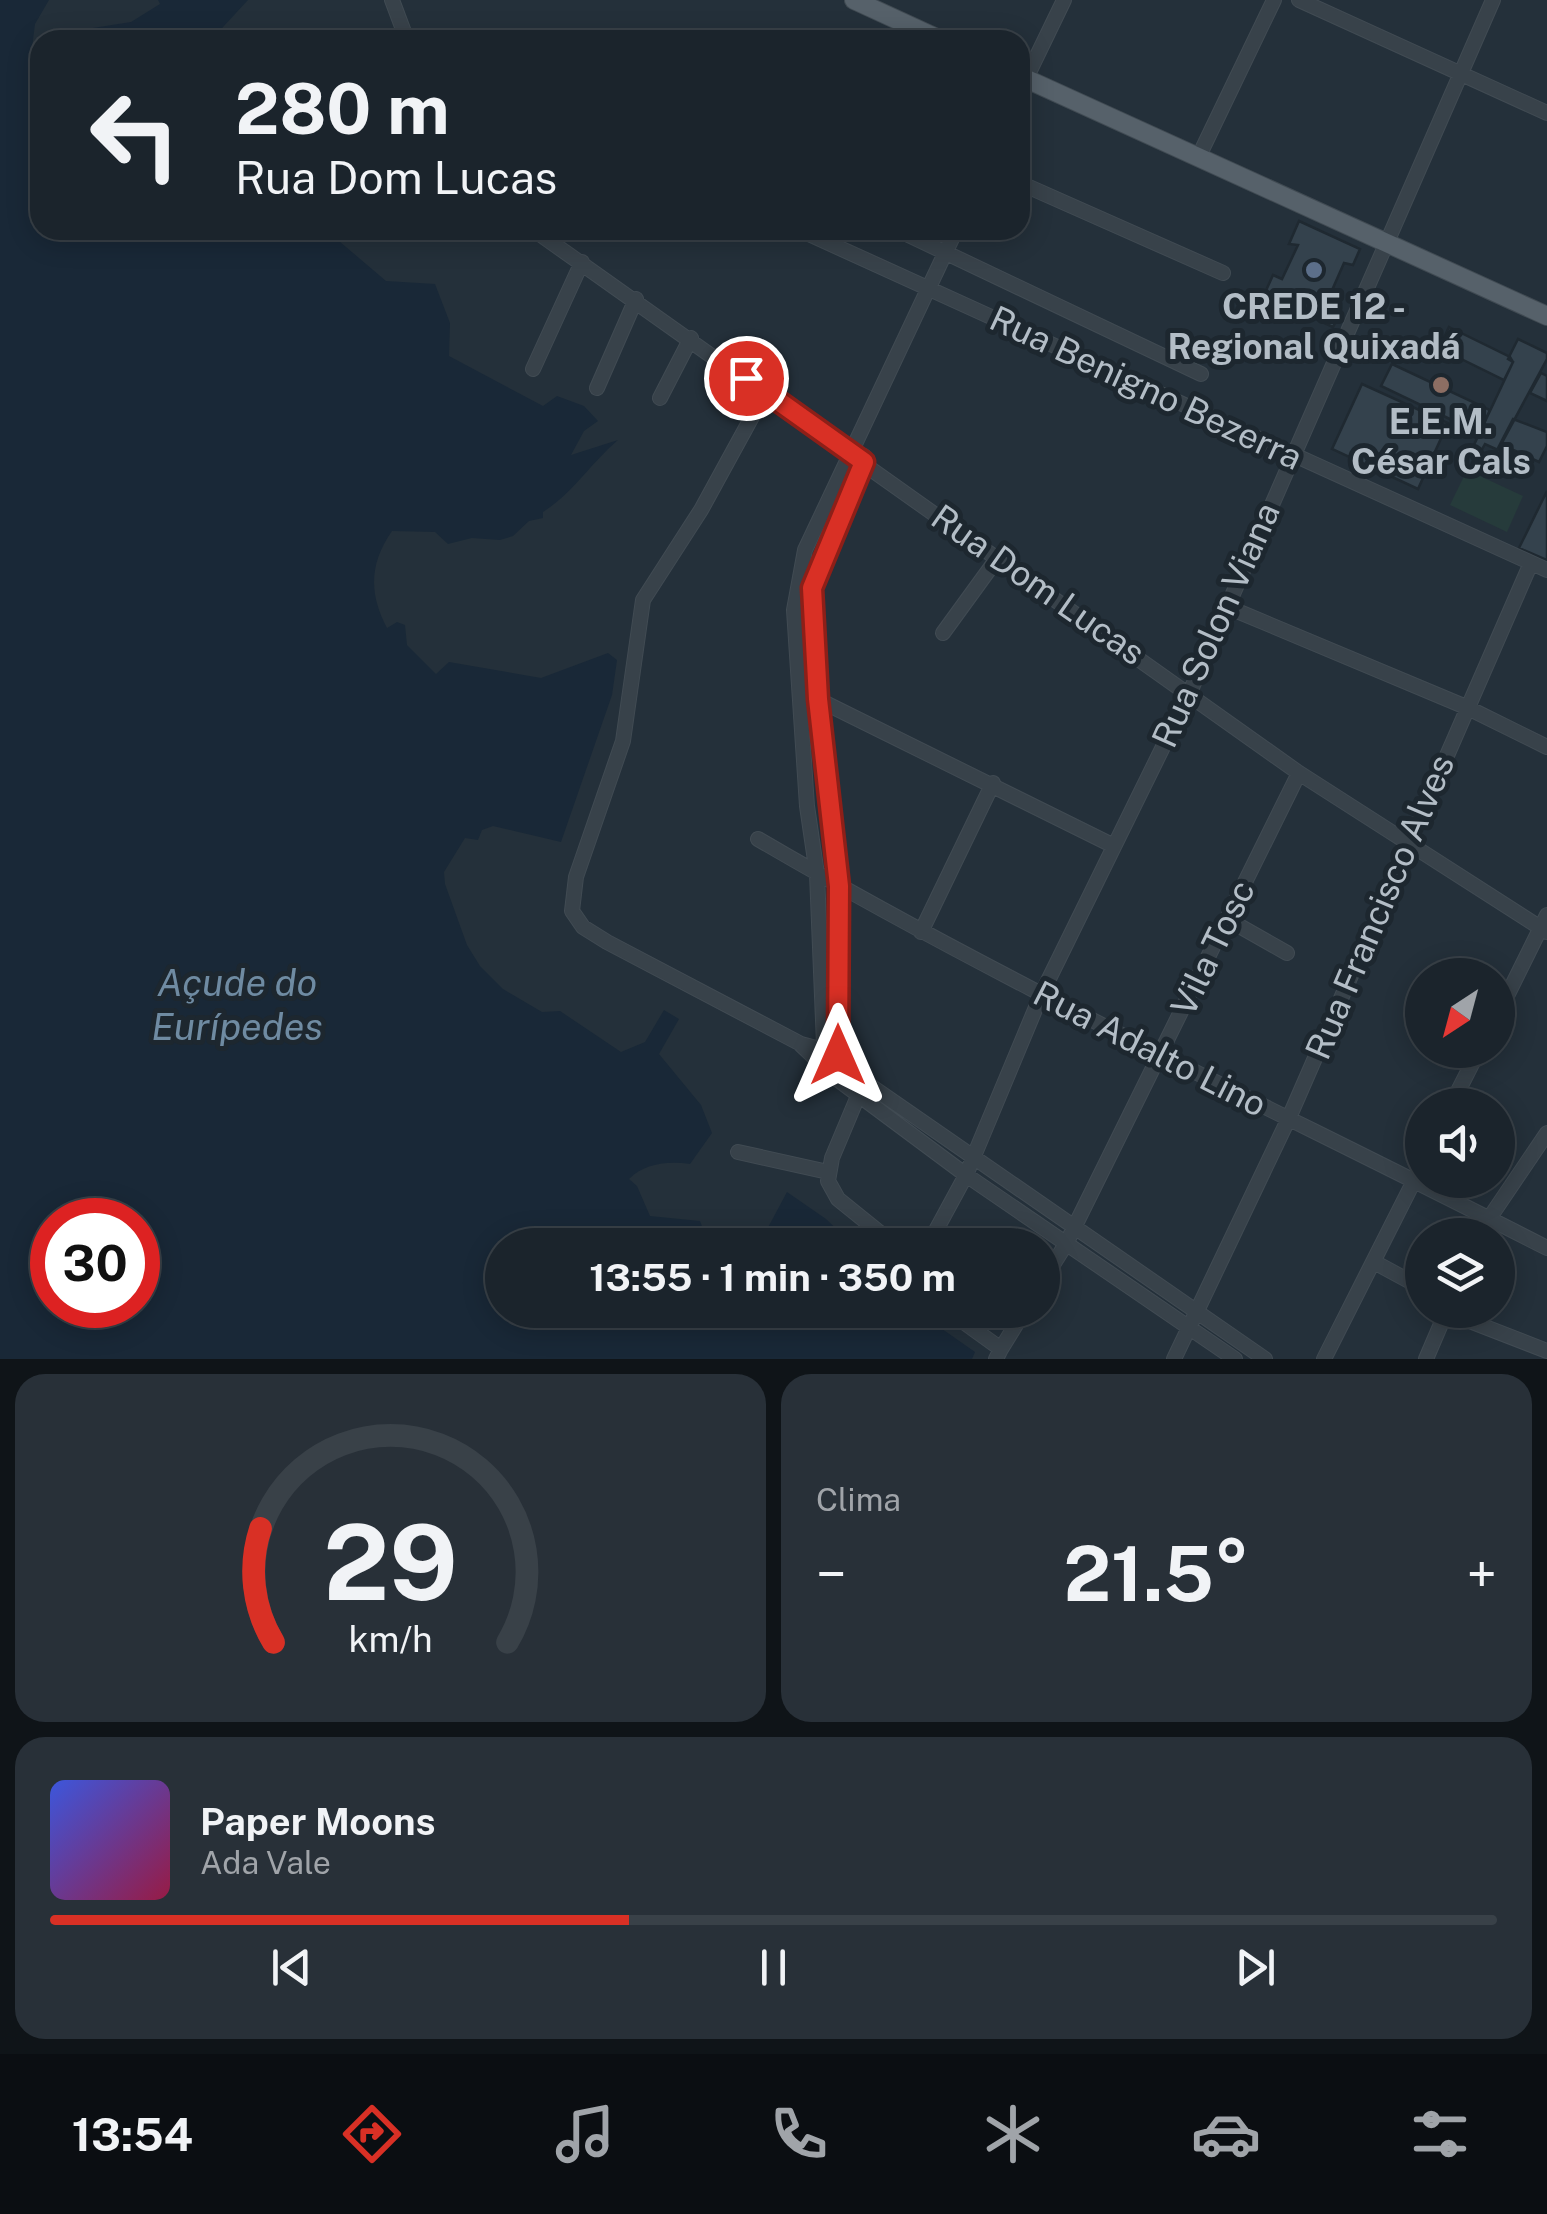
<!DOCTYPE html>
<html lang="pt">
<head>
<meta charset="utf-8">
<style>
  :root { --surface:#1b242c; --page:#283038; --text:#f1f3f6; --muted:#a0a4a9; --line:#394148; --accent:#d93025 }
  body { margin:0; font-family:"Public Sans",sans-serif; background:var(--page); color:var(--text); height:100vh; display:flex; flex-direction:column; font-size:38px; white-space:nowrap }
  * { box-sizing:border-box; margin:0 }
  p { font-size:32px; color:var(--muted) }
  .icon { flex:none; width:55px; height:55px; fill:none; stroke:currentColor; stroke-width:2; stroke-linecap:round; stroke-linejoin:round }
  .map { position:relative; height:1359px; overflow:hidden }
  .drawer { display:flex; flex-direction:column; gap:15px; padding:15px; background:#0f1418; flex:1 }
  .drawer>* { flex:none }
  .top-card { position:absolute; left:30px; top:30px; width:1000px; height:210px; border-radius:30px; box-shadow:0 5px 25px #0003,0 0 0 2px var(--line); background:#1b242c; color:var(--text); overflow:hidden }
  .needle { width:65px; rotate:216deg }
  .buttons { position:absolute; left:1405px; top:958px; display:grid; gap:20px }
  .buttons a { display:grid; place-items:center; width:110px; height:110px; border-radius:50%; background:var(--surface); box-shadow:0 5px 25px #0003,0 0 0 2px var(--line); font-size:50px }
  .speed { position:absolute; left:30px; top:1198px; display:flex; gap:20px; font-size:50px; font-weight:700; text-align:center }
  .speed>* { display:grid; place-content:center; width:130px; height:130px; border-radius:50%; background:var(--surface); box-shadow:0 5px 25px #0003,0 0 0 2px var(--line); line-height:1 }
  .speed .limit { border:15px solid #d22; background:#fff; color:#111 }
  .pin { position:absolute; display:grid; place-items:center; width:85px; height:85px; color:#fff; margin:-42px; border:5px solid #fff; border-radius:50%; box-shadow:0 2px 10px #0007 }
  .me { position:absolute; width:110px; margin:-55px; rotate:0deg; stroke-linejoin:round; filter:drop-shadow(0 0 8px #0008) }
  .turn { display:flex; align-items:center; gap:35px; height:210px; padding:0 40px; font-size:45px }
  .turn .icon { width:130px; height:130px; stroke-width:2.5 }
  .turn b { display:block; font-size:70px; line-height:85px }
  .big { font-size:75px; font-weight:700; line-height:1.1 }
  .drawer .tile { flex:1; display:flex; flex-direction:column; justify-content:center; gap:15px; min-width:0; padding:0 35px; border-radius:30px; background:var(--page) }
  .drawer .dial { align-items:center; gap:0 }
  .dial svg { height:260px; overflow:visible; fill:none; stroke:var(--line); stroke-width:7; stroke-linecap:round; text-anchor:middle }
  .dial text { fill:var(--text); stroke:none }
  .song { display:flex; align-items:center; gap:30px }
  .cover { width:120px; height:120px; border-radius:15px; background:linear-gradient(135deg,hsl(230 70% 55%),hsl(340 70% 35%)) }
  .played { height:10px; border-radius:5px; background:linear-gradient(90deg,var(--accent) 40%,var(--line) 40%) }
  .keys { display:flex; justify-content:space-around; direction:ltr }
  .heat { display:flex; justify-content:space-between; align-items:center; font-size:55px; direction:ltr }
  .drawer .tiles { flex:1; display:grid; gap:15px; grid-template-columns:1fr 1fr }
  .tile:last-child { grid-column:span 2 }
  .trip { position:absolute; left:485px; top:1228px; width:575px; height:100px; border-radius:50px; background:var(--surface); box-shadow:0 5px 25px #0003,0 0 0 2px var(--line); font-weight:700; line-height:100px; text-align:center }
  .menu { display:flex; height:160px; justify-content:space-around; align-items:center; background:#0b0e12; color:var(--muted) }
  .menu .icon { width:70px; height:70px }
  .menu .current { color:var(--accent) }
  .menu b { font-size:45px; color:var(--text) }
  .map>svg:first-child { display:block }
  .green { fill:#263b3b }
  .water { fill:#192837; fill-rule:evenodd }
  .building { fill:#34424d; stroke:#1f2931; stroke-width:2.5 }
  .lines { fill:none; stroke-linecap:round; stroke-linejoin:round }
  .minor-casing { stroke:#414b53; stroke-width:16 }
  .major-casing { stroke:#414b53; stroke-width:20 }
  .minor { stroke:#38424a; stroke-width:14 }
  .major { stroke:#56616a; stroke-width:18 }
  .route-casing { stroke:#8d1f18; stroke-width:25 }
  .route { stroke:#d93025; stroke-width:18 }
  .service-dot { fill:#5c6f8a; stroke:#1d272f; stroke-width:4 }
  .education-dot { fill:#8d6e63; stroke:#1d272f; stroke-width:4 }
  .labels { text-anchor:middle; stroke-width:10; stroke-linejoin:round; paint-order:stroke }
  .poi-label { font-size:35px; font-weight:bold; fill:#b3bdc6; stroke:#1d272f }
  .street-label { font-size:35px; fill:#b3bdc6; stroke:#1d272f }
  .water-label { font-size:38px; font-style:italic; fill:#6f8ba2; stroke:#1d272f }
</style>
</head>
<body>
<div class="map">
<svg width="1547" height="1359" viewBox="0 0 1547 1359">
  <rect width="100%" height="100%" fill="#24303a"/>
  <path class="green" d="M1467,470L1523,496L1507,532L1450,505Z"/>
  <path class="water" d="M0,0H49L35,24L32,48L40,49V230H326L386,281L435,284L450,323L449,356L543,406L557,396L584,406L598,421L584,431L571,455L618,440C590,464 574,492 543,512V518L529,521L513,536L500,540L472,538L448,544L435,532L392,531C369,564 369,594 387,628L397,622L405,625L407,645L436,674L449,662L541,678L608,653L617,660L612,695L561,842L493,826L482,830L478,840L465,838L444,872L445,884L467,945L480,966L503,989L542,1012L560,1011L621,1052L645,1042L664,1010L679,1019L659,1054L701,1105L712,1133L690,1164C669,1161 645,1163 629,1179L637,1186L650,1216L700,1221L709,1245H502V1310H915L975,1352L972,1359H0ZM52,1220H138V1305H52Z
    M158,0H248L211,40H94L93,28L131,22L160,4Z
    M787,1192L826,1219L853,1245H753L764,1235Z"/>
  <path class="building" d="M1299,221L1360,249L1353,265L1344,263L1326,304L1341,311L1333,327L1264,295L1273,275L1282,279L1298,245L1289,244Z
    M1449,327L1510,357L1513,362L1504,380L1439,348Z
    M1518,339L1547,353V359L1498,450L1485,444L1481,451L1473,447L1513,362L1508,359Z
    M1392,364L1490,410L1479,433L1381,386Z
    M1541,373L1547,376V401L1530,393Z
    M1362,384L1448,423L1418,489L1332,449Z
    M1513,419L1547,432V446L1539,462L1507,447L1502,457L1495,454Z
    M1547,491V560L1519,548Z"/>
  <g class="lines">
    <g class="minor-casing">
      <path id="minor" d="M392,0L407,40
        M1299,0L1547,113
        M1020,91L1064,0
        M1198,158L1274,0
        M1020,183L1223,273
        M534,230L1299,773L1547,932
        M800,230L1547,570
        M898,230L1201,374
        M533,369L582,262
        M597,388L636,299
        M765,393L701,510L643,600L623,741L576,877L572,911L583,927L607,942L801,1044L816,1048L1265,1359
        M660,398L691,338
        M1225,606L1466,707L1547,747
        M943,633L999,556
        M815,698L1114,846
        M758,839C1014,989 1283,1113 1547,1248
        M1227,919L1287,953
        M921,932L993,783
        M1498,1014L1547,915
        M801,1045L837,1079L966,1175L1235,1359
        M825,1069L817,874L807,806L794,610L805,550L956,230
        M837,1079L839,886L818,699L812,587L864,456
        M861,1089L832,1158L828,1181L838,1199L895,1245
        M1451,1105L1479,1050
        M738,1152L828,1172
        M1478,1235L1547,1133
        M928,1245L966,1175L1042,993L1190,692L1493,0
        M1374,1262L1422,1288
        M1042,1282L1066,1244L1299,773
        M947,1310L1001,1349L996,1359
        M1449,1313L1547,1351
        M1001,1349L1025,1310
        M1174,1359L1288,1120L1531,563
        M1324,1359L1422,1165
        M1426,1359L1447,1310"/>
    </g>
    <g class="major-casing">
      <path id="major" d="M854,0L941,40
        M1020,76L1547,316"/>
    </g>
    <use href="#minor" class="minor"/>
    <use href="#major" class="major"/>
  </g>
  <g class="lines">
    <g class="route-casing">
      <path id="route" d="M746,378L864,462L812,588L818,699L839,886L838,1055"/>
    </g>
    <use href="#route" class="route"/>
  </g>
  <circle class="service-dot" cx="1314" cy="270" r="10"/>
  <circle class="education-dot" cx="1441" cy="385" r="10"/>
  <g class="labels">
    <g class="poi-label">
      <text x="1314" y="319">CREDE 12 -<tspan x="1314" dy="40">Regional Quixadá</tspan></text>
      <text x="1441" y="434">E.E.M.<tspan x="1441" dy="40">César Cals</tspan></text>
    </g>
    <g class="street-label">
      <text transform="translate(1146 388) rotate(25)" y="12">Rua Benigno Bezerra</text>
      <text transform="translate(1038 585) rotate(35)" y="12">Rua Dom Lucas</text>
      <text transform="translate(1216 625) rotate(-66)" y="12">Rua Solon Viana</text>
      <text transform="translate(1380 907) rotate(-67)" y="12">Rua Francisco Alves</text>
      <text transform="translate(1213 948) rotate(-64)" y="12">Vila Tosc</text>
      <text transform="translate(1150 1049) rotate(27)" y="12">Rua Adalto Lino</text>
    </g>
    <g class="water-label">
      <text x="237" y="996">Açude do<tspan x="237" dy="44">Eurípedes</tspan></text>
    </g>
  </g>
</svg>
<div class="buttons">
<a><svg class="needle" viewBox="-14 -14 28 28"><path d="M0-13l5 13h-10z" fill="#e53935"/><path d="M0 13l5-13h-10z" fill="#a0a4a9"/></svg></a>
<a><svg class="icon" aria-label="sound" viewBox="0 0 24 24"><path d="M4 9h4l5-4v14l-5-4H4zM17 9q2 3 0 6"/></svg></a>
<a><svg class="icon" aria-label="layers" viewBox="0 0 24 24"><path d="M12 4l9 5-9 5-9-5zM3 14l9 5 9-5"/></svg></a>
</div>
<div class="speed"><div class="limit">30</div></div>
<div class="pin" style="left:746px;top:378px;background:#d93025"><svg class="icon" aria-label="arrive" viewBox="0 0 24 24"><path d="M6 21V4h12l-3 4 3 4H6"/></svg></div>
<svg class="me" style="left:838px;top:1055px" viewBox="-20 -20 40 40"><path d="M0-17L14 15 0 8-14 15z" fill="#d93025" stroke="#fff" stroke-width="4"/></svg>
<div class="trip">13:55 · 1 min · 350 m</div>
<div class="top-card">
<div class="turn"><svg class="icon" aria-label="left" viewBox="0 0 24 24"><path d="M17 20v-9H6M10 6l-5 5 5 5"/></svg><div><b>280 m</b>Rua Dom Lucas</div></div>
</div>
</div>
<section class="drawer">
<div class="tiles">
<div class="tile dial"><svg viewBox="0 0 100 80">
<path d="M14 69A42 42 0 1 1 86 69"/>
<path d="M14 69A42 42 0 0 1 10 34" stroke="#d93025"/>
<text x="50" y="56" font-size="32" font-weight="700">29</text>
<text x="50" y="72" font-size="11">km/h</text>
</svg></div>
<div class="tile"><p>Clima</p>
<div class="heat"><a>−</a><b class="big">21.5°</b><a>+</a></div>
</div>
<div class="tile">
<div class="song"><i class="cover"></i><div><b>Paper Moons</b><p>Ada Vale</p></div></div>
<div class="played"></div>
<div class="keys"><svg class="icon" aria-label="previous" viewBox="0 0 24 24"><path d="M18 5L8 12l10 7zM5 5v14"/></svg><svg class="icon" aria-label="pause" viewBox="0 0 24 24"><path d="M8 5v14M16 5v14"/></svg><svg class="icon" aria-label="next" viewBox="0 0 24 24"><path d="M6 5l10 7-10 7zM19 5v14"/></svg></div>
</div>
</div>
</section>
<nav class="menu">
<b>13:54</b>
<svg class="icon current" aria-label="directions" viewBox="0 0 24 24"><path d="M12 3l9 9-9 9-9-9zM9 14v-3h6M13 9l2 2-2 2"/></svg>
<svg class="icon" aria-label="music" viewBox="0 0 24 24"><path d="M9 18V5l10-2v13"/><circle cx="6" cy="18" r="3"/><circle cx="16" cy="16" r="3"/></svg>
<svg class="icon" aria-label="phone" viewBox="0 0 24 24"><path d="M5 4h4l2 5-3 2q2 4 5 5l2-3 5 2v4C11 20 4 13 5 4z"/></svg>
<svg class="icon" aria-label="climate" viewBox="0 0 24 24"><path d="M12 3v18M4 7l16 10M4 17L20 7"/></svg>
<svg class="icon" aria-label="car" viewBox="0 0 24 24"><path d="M5 17H2v-5l4-1 3-4h7l3 4 3 1v5h-3M9 17h6M6 11h13"/><circle cx="7" cy="17" r="2"/><circle cx="17" cy="17" r="2"/></svg>
<svg class="icon" aria-label="filters" viewBox="0 0 24 24"><path d="M4 7h16M4 17h16"/><circle cx="9" cy="7" r="2"/><circle cx="15" cy="17" r="2"/></svg>
</nav>
</body>
</html>
